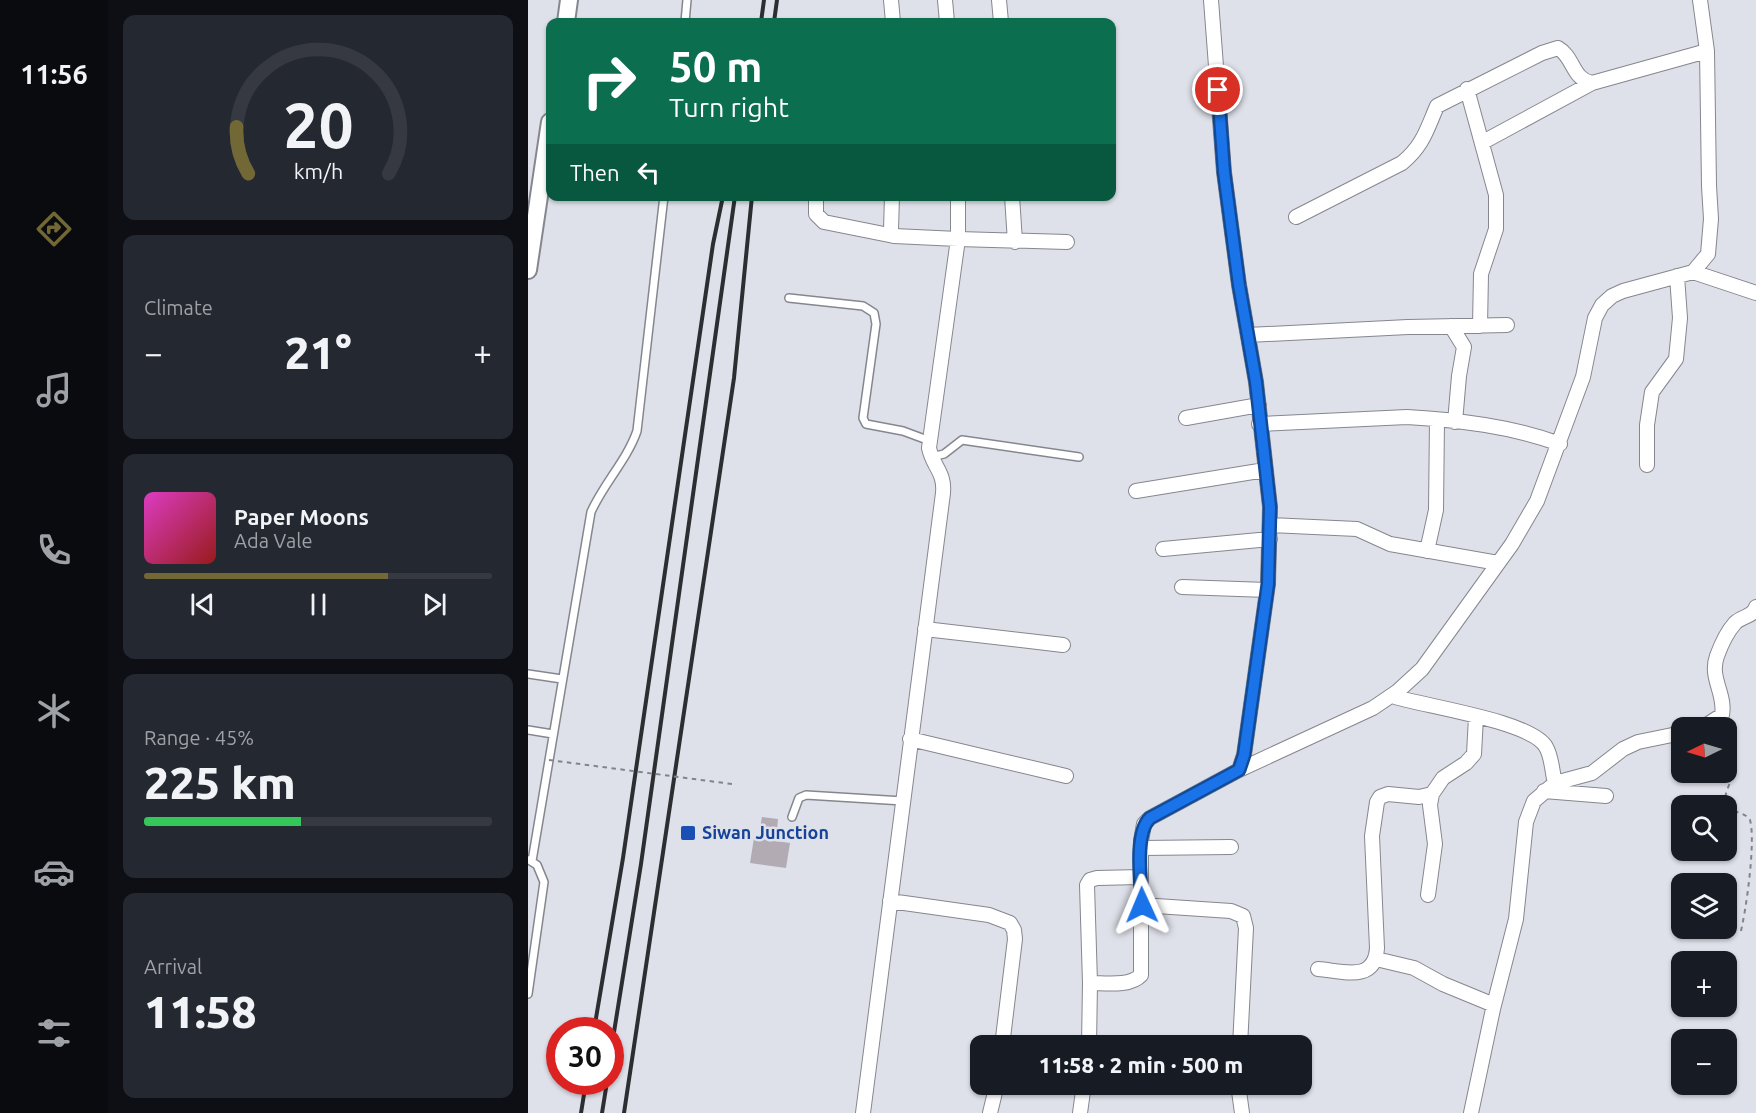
<!DOCTYPE html>
<html lang="en">
<head>
<meta charset="utf-8">
<style>
  :root { --surface:#171b24; --page:#242831; --text:#f1f3f6; --muted:#9ea1a6; --line:#363941; --accent:#726835 }
  body { margin:0; font-family:Ubuntu,sans-serif; background:var(--page); color:var(--text); height:100vh; display:flex; flex-direction:column; font-size:22px; white-space:nowrap }
  * { box-sizing:border-box; margin:0 }
  p { font-size:20px; color:var(--muted) }
  .icon { flex:none; width:33px; height:33px; fill:none; stroke:currentColor; stroke-width:2; stroke-linecap:round; stroke-linejoin:round }
  .map { position:relative; flex:1; overflow:hidden }
  .details { display:flex; flex-direction:column; gap:15px; padding:15px; background:#0d0f14; width:420px }
  .details>* { flex:none }
  .banner { position:absolute; left:18px; top:18px; width:570px; height:183px; border-radius:12px; box-shadow:0 2px 4px #0004; background:#0b6e4f; color:#fff; overflow:hidden }
  .needle { width:39px; rotate:265deg }
  .buttons { position:absolute; left:1143px; top:717px; display:grid; gap:12px }
  .buttons a { display:grid; place-items:center; width:66px; height:66px; border-radius:12px; background:var(--surface); box-shadow:0 2px 4px #0004; font-size:30px }
  .speed { position:absolute; left:18px; top:1017px; display:flex; gap:12px; font-size:30px; font-weight:700; text-align:center }
  .speed>* { display:grid; place-content:center; width:78px; height:78px; border-radius:50%; background:var(--surface); box-shadow:0 2px 4px #0004; line-height:1 }
  .speed .limit { border:9px solid #d22; background:#fff; color:#111 }
  .pin { position:absolute; display:grid; place-items:center; width:51px; height:51px; color:#fff; margin:-26px; border:3px solid #fff; border-radius:50%; box-shadow:0 2px 6px #0007 }
  .me { position:absolute; width:66px; margin:-33px; rotate:359deg; stroke-linejoin:round; filter:drop-shadow(0 0 4px #0008) }
  .turn { display:flex; align-items:center; gap:21px; height:126px; padding:0 24px; font-size:27px }
  .turn .icon { width:78px; height:78px; stroke-width:2.5 }
  .turn b { display:block; font-size:42px; line-height:51px }
  .then { display:flex; align-items:center; height:57px; padding:0 24px; background:#0003; gap:12px; font-size:22px }
  .big { font-size:45px; font-weight:800; line-height:1.1 }
  .details .widget { flex:1; display:flex; flex-direction:column; justify-content:center; gap:9px; min-width:0; padding:0 21px; border-radius:12px; background:var(--page) }
  .details .dial { align-items:center; gap:0 }
  .dial svg { height:156px; overflow:visible; fill:none; stroke:var(--line); stroke-width:7; stroke-linecap:round; text-anchor:middle }
  .dial text { fill:var(--text); stroke:none }
  .song { display:flex; align-items:center; gap:18px }
  .cover { width:72px; height:72px; border-radius:9px; background:linear-gradient(135deg,hsl(310 70% 55%),hsl(0 70% 35%)) }
  .played { height:6px; border-radius:3px; background:linear-gradient(90deg,var(--accent) 70%,var(--line) 70%) }
  .keys { display:flex; justify-content:space-around; direction:ltr }
  .heat { display:flex; justify-content:space-between; align-items:center; font-size:33px; direction:ltr }
  .charge { height:9px; border-radius:4px; background:linear-gradient(90deg,#34c759 45%,var(--line) 0) }
  .trip { position:absolute; left:442px; top:1035px; width:342px; height:60px; border-radius:12px; background:var(--surface); box-shadow:0 2px 4px #0004; font-weight:800; line-height:60px; text-align:center }
  main { display:flex; flex:1; min-height:0 }
  .tabs { display:flex; flex-direction:column; width:108px; justify-content:space-around; align-items:center; background:#090b0e; color:var(--muted) }
  .tabs .icon { width:42px; height:42px }
  .tabs .on { color:var(--accent) }
  .tabs b { font-size:27px; color:var(--text) }
  .map>svg:first-child { display:block }
  .building { fill:#b2abb3 }
  .lines { fill:none; stroke-linecap:round; stroke-linejoin:round }
  .service-casing { stroke:#85878f; stroke-width:10 }
  .minor-casing { stroke:#85878f; stroke-width:16 }
  .tertiary-casing { stroke:#85878f; stroke-width:20 }
  .path { stroke:#82848a; stroke-width:2; stroke-dasharray:4.5 4.5; stroke-linecap:butt }
  .service { stroke:#fff; stroke-width:7 }
  .minor { stroke:#fff; stroke-width:14 }
  .tertiary { stroke:#fff; stroke-width:16 }
  .rail { stroke:#2c2e31; stroke-width:4 }
  .path-bridge { stroke:#82848a; stroke-width:2; stroke-dasharray:4.5 4.5; stroke-linecap:butt }
  .route-casing { stroke:#114b97; stroke-width:15 }
  .route { stroke:#1a73e8; stroke-width:10 }
  .transit-dot { fill:#1a4fb4; stroke:#dfe1ea; stroke-width:2 }
  .labels { text-anchor:middle; stroke-width:5; stroke-linejoin:round; paint-order:stroke }
  .transit-label { font-size:18px; font-weight:bold; fill:#164399; stroke:#dfe1ea; text-anchor:start }
</style>
</head>
<body>
<main>
<nav class="tabs">
<b>11:56</b>
<svg class="icon on" aria-label="directions" viewBox="0 0 24 24"><path d="M12 3l9 9-9 9-9-9zM9 14v-3h6M13 9l2 2-2 2"/></svg>
<svg class="icon" aria-label="music" viewBox="0 0 24 24"><path d="M9 18V5l10-2v13"/><circle cx="6" cy="18" r="3"/><circle cx="16" cy="16" r="3"/></svg>
<svg class="icon" aria-label="phone" viewBox="0 0 24 24"><path d="M5 4h4l2 5-3 2q2 4 5 5l2-3 5 2v4C11 20 4 13 5 4z"/></svg>
<svg class="icon" aria-label="climate" viewBox="0 0 24 24"><path d="M12 3v18M4 7l16 10M4 17L20 7"/></svg>
<svg class="icon" aria-label="car" viewBox="0 0 24 24"><path d="M5 17H2v-5l4-1 3-4h7l3 4 3 1v5h-3M9 17h6M6 11h13"/><circle cx="7" cy="17" r="2"/><circle cx="17" cy="17" r="2"/></svg>
<svg class="icon" aria-label="filters" viewBox="0 0 24 24"><path d="M4 7h16M4 17h16"/><circle cx="9" cy="7" r="2"/><circle cx="15" cy="17" r="2"/></svg>
</nav>
<section class="details">
<div class="widget dial"><svg viewBox="0 0 100 80">
<path d="M14 69A42 42 0 1 1 86 69"/>
<path d="M14 69A42 42 0 0 1 8 45" stroke="#726835"/>
<text x="50" y="56" font-size="32" font-weight="700">20</text>
<text x="50" y="72" font-size="11">km/h</text>
</svg></div>
<div class="widget"><p>Climate</p>
<div class="heat"><a>−</a><b class="big">21°</b><a>+</a></div>
</div>
<div class="widget">
<div class="song"><i class="cover"></i><div><b>Paper Moons</b><p>Ada Vale</p></div></div>
<div class="played"></div>
<div class="keys"><svg class="icon" aria-label="previous" viewBox="0 0 24 24"><path d="M18 5L8 12l10 7zM5 5v14"/></svg><svg class="icon" aria-label="pause" viewBox="0 0 24 24"><path d="M8 5v14M16 5v14"/></svg><svg class="icon" aria-label="next" viewBox="0 0 24 24"><path d="M6 5l10 7-10 7zM19 5v14"/></svg></div>
</div>
<div class="widget"><p>Range · 45%</p><b class="big">225 km</b><div class="charge"></div></div>
<div class="widget"><p>Arrival</p><b class="big">11:58</b></div>
</section>
<div class="map">
<svg width="1228" height="1113" viewBox="0 0 1228 1113">
  <rect width="100%" height="100%" fill="#dfe1ea"/>
  <path class="building" d="M234,817L250,819L249,830L232,827Z
    M226,838L262,843L258,868L222,863Z"/>
  <g class="lines">
    <g class="service-casing">
      <path id="service" d="M157,22L159,0
        M261,298L335,306L346,313L348,324L335,418L338,424L375,431L402,441
        M403,457L416,454L434,440L551,457
        M0,674L34,679
        M0,730L25,734
        M264,817L271,798L278,795L375,801
        M4,861L63,512C76,483 99,460 109,431L136,196
        M0,994L16,882L9,865L1,860"/>
    </g>
    <g class="minor-casing">
      <path id="minor" d="M363,0L365,22
        M417,0L419,22
        M471,0L473,22
        M939,89L968,195V229L953,274L952,326
        M955,142L1064,83
        M288,196V214L296,222L366,236
        M364,196L363,230L366,236L430,239V196
        M484,196L487,242
        M768,217L874,163C895,146 899,129 909,106L1014,53L1030,48C1046,57 1044,79 1064,83L1179,51
        M1165,272L1228,293
        M923,326L936,347L931,376L927,422
        M720,335L880,327L979,325
        M658,418L731,405
        M731,424L879,417C930,420 983,426 1032,444
        M1119,465V425L1124,392L1148,359L1152,318L1149,276
        M608,491L737,470
        M742,525L829,529L862,544L970,563
        M635,549L742,539
        M899,551L908,510L909,420
        M654,587L739,590
        M397,629L535,645
        M864,696C894,706 1004,721 1018,747C1024,757 1024,772 1027,783
        M1174,728L1194,715C1198,694 1181,678 1189,656C1193,645 1199,632 1207,623C1214,616 1225,617 1228,607
        M382,739L538,776
        M711,770L845,708L870,691L894,669L984,544L1009,501L1055,377L1067,318L1074,305L1084,296L1095,291L1165,272L1180,254L1183,219L1181,186L1179,51L1172,0
        M1016,791L1078,796
        M613,848L703,847
        M900,895L907,844L902,805L904,794L915,778L938,763L946,754L948,717
        M362,901L461,915L482,923L486,930L487,939L474,1046
        M613,905L703,911L715,916L718,928L712,1046
        M848,959L886,968L915,984L966,1005
        M790,969C815,971 847,983 849,948L844,836L849,802L852,797L860,794L891,797L904,794
        M562,983L559,885L562,880L569,878L613,877
        M561,1046L562,983C577,983 602,987 613,975V841L616,824L622,818L711,770L716,755L740,584L742,507L728,382L711,285L696,172L683,0
        M710,1084L714,1113
        M335,1113L415,493C417,472 405,467 401,448L430,239L539,242
        M462,1113L469,1084
        M552,1113L556,1084
        M943,1113L965,1009L988,919L998,822L1006,801L1027,783L1064,773L1095,749L1110,742L1154,733"/>
    </g>
    <g class="tertiary-casing">
      <path id="tertiary" d="M38,22L41,0
        M0,270L22,122"/>
    </g>
    <path class="path" d="M1197,806C1195,791 1206,781 1205,767L1198,760
      M1198,807C1206,813 1217,812 1222,820C1228,841 1218,912 1212,935"/>
    <use href="#service" class="service"/>
    <use href="#minor" class="minor"/>
    <use href="#tertiary" class="tertiary"/>
    <path class="rail" d="M233,22L236,0
      M246,22L249,0
      M66,1030L95,858L185,244L195,196
      M82,1057L113,864L207,196
      M53,1113L58,1082
      M74,1113L79,1082
      M96,1113L206,378L224,196"/>
    <path class="path-bridge" d="M21,760L204,784"/>
  </g>
  <g class="lines">
    <g class="route-casing">
      <path id="route" d="M614,905C613,883 606,833 622,818L711,770L716,755L740,584L742,507L728,382L711,285L696,172L690,90"/>
    </g>
    <use href="#route" class="route"/>
  </g>
  <rect class="transit-dot" x="152" y="825" width="16" height="16" rx="3"/>
  <g class="labels">
    <g class="transit-label">
      <text x="174" y="839">Siwan Junction</text>
    </g>
  </g>
</svg>
<div class="buttons">
<a><svg class="needle" viewBox="-14 -14 28 28"><path d="M0-13l5 13h-10z" fill="#e53935"/><path d="M0 13l5-13h-10z" fill="#9ea1a6"/></svg></a>
<a><svg class="icon" aria-label="search" viewBox="0 0 24 24"><circle cx="10" cy="10" r="6"/><path d="M15 15l6 6"/></svg></a>
<a><svg class="icon" aria-label="layers" viewBox="0 0 24 24"><path d="M12 4l9 5-9 5-9-5zM3 14l9 5 9-5"/></svg></a>
<a>+</a>
<a>−</a>
</div>
<div class="speed"><div class="limit">30</div></div>
<div class="pin" style="left:690px;top:90px;background:#d93025"><svg class="icon" aria-label="arrive" viewBox="0 0 24 24"><path d="M6 21V4h12l-3 4 3 4H6"/></svg></div>
<svg class="me" style="left:614px;top:905px" viewBox="-20 -20 40 40"><path d="M0-17L14 15 0 8-14 15z" fill="#1a73e8" stroke="#fff" stroke-width="4"/></svg>
<div class="trip">11:58 · 2 min · 500 m</div>
<div class="banner">
<div class="turn"><svg class="icon" aria-label="right" viewBox="0 0 24 24"><path d="M7 20v-9h11M14 6l5 5-5 5"/></svg><div><b>50 m</b>Turn right</div></div>
<div class="then">Then<svg class="icon" aria-label="left" viewBox="0 0 24 24"><path d="M17 20v-9H6M10 6l-5 5 5 5"/></svg></div>
</div>
</div>
</main>
</body>
</html>
